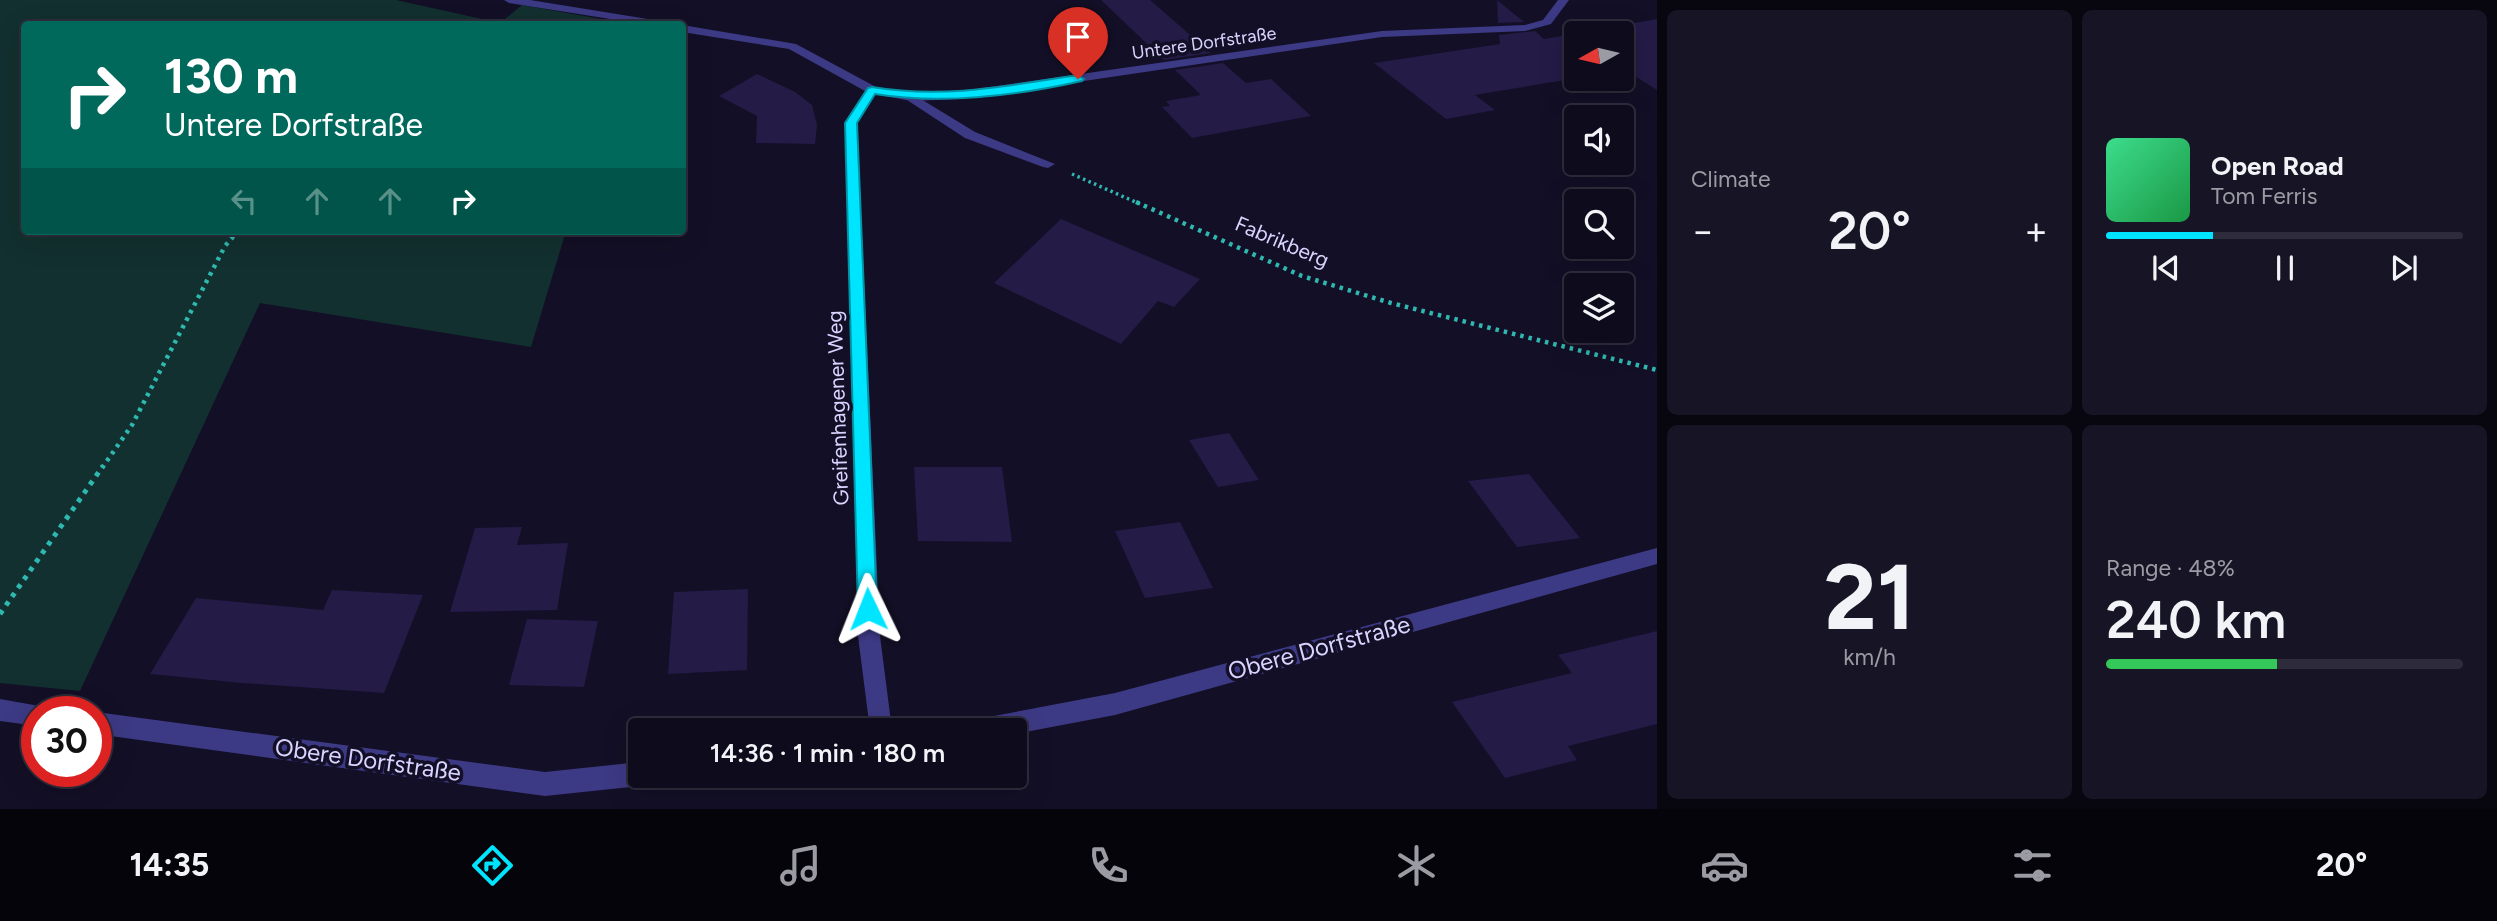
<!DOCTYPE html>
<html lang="en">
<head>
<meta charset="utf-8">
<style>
  :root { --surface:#0e0b1c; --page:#171425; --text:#f1f3f6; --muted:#9b9ba3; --line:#2e2b3b; --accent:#00e5ff }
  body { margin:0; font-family:Figtree,sans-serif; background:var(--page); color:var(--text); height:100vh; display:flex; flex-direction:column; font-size:26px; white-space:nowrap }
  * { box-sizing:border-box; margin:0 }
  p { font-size:23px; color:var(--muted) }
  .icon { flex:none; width:38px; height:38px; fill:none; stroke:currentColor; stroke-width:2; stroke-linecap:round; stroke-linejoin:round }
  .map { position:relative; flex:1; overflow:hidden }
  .details { display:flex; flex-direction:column; gap:10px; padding:10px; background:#08060f; width:840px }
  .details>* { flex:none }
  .guide { position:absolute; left:21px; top:21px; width:665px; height:214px; border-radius:7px; box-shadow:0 7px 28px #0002,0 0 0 2px var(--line); background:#00695c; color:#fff; overflow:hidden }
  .needle { width:46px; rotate:262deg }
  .fabs { position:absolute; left:1564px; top:21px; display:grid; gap:14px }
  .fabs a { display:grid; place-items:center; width:70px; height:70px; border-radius:7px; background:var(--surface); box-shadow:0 7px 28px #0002,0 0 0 2px var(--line); font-size:35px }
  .speed { position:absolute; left:21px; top:696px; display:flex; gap:14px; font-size:35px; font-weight:700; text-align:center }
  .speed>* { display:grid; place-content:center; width:91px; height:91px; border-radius:50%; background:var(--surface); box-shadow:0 7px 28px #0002,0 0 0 2px var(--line); line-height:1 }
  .speed .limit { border:10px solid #d22; background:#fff; color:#111 }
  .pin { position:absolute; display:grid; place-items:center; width:60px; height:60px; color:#fff; margin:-72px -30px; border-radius:50% 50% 50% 0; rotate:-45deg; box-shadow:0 0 7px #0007 }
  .pin .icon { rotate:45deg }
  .me { position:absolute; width:77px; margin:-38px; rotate:358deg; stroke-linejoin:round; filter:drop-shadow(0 0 5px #0008) }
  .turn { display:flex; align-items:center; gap:24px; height:147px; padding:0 28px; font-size:32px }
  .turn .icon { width:91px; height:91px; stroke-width:2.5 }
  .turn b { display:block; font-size:49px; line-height:60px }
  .lanes { display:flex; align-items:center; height:66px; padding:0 28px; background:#0003; justify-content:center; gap:35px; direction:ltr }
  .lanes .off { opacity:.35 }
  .big { font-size:52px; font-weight:600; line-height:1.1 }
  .details .card { flex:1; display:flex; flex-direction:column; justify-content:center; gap:10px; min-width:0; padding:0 24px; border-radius:10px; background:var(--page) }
  .details .dial { align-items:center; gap:0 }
  .dial b { font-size:91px; line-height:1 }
  .song { display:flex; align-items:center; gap:21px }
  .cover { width:84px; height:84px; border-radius:10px; background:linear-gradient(135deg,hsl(150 70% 55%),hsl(140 70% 35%)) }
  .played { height:7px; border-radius:4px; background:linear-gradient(90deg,var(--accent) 30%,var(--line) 30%) }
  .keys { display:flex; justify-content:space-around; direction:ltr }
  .heat { display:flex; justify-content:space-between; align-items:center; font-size:38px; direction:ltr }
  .charge { height:10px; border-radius:5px; background:linear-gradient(90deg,#34c759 48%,var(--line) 0) }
  .details .tiles { flex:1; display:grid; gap:10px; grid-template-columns:repeat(2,1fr) }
  .trip { position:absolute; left:628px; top:718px; width:399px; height:70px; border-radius:7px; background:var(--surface); box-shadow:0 7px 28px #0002,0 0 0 2px var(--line); font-weight:600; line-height:70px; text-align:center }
  .dock { display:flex; height:112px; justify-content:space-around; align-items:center; background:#06040b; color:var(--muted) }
  .dock .icon { width:49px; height:49px }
  .dock .active { color:var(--accent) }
  .dock b { font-size:32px; color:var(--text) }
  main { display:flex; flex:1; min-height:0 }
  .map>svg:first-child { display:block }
  .green { fill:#12302f }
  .building { fill:#241b47 }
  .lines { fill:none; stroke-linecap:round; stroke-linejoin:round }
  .path-far2 { stroke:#2fb8b0; stroke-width:3.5; stroke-dasharray:2.5 3.5; stroke-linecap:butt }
  .path-far1 { stroke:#2fb8b0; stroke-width:4.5; stroke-dasharray:3.5 5; stroke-linecap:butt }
  .path { stroke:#2fb8b0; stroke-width:5; stroke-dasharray:4.5 6; stroke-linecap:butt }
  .service { fill:#3d3a85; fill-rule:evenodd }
  .minor { fill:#3d3a85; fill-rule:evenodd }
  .route { fill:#00e5ff; stroke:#0095a6; stroke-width:2 }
  .labels { text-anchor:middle; stroke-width:7; stroke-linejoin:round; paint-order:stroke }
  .far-street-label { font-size:18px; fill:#d9d4ff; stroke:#130f26 }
  .street-label { font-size:21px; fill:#d9d4ff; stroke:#130f26 }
  .near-street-label { font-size:24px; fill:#d9d4ff; stroke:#130f26 }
</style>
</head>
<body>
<main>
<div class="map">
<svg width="1657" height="809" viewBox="0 0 1657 809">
  <rect width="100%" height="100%" fill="#130f26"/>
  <path class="green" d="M0,0H396L500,23L522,5L629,24H24V231H566L531,347L260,303L80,691L0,683Z"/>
  <path class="building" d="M1101,0H1150L1211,53L1164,60Z
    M1497,0L1524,22L1498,23Z
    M1657,19V90L1622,68V33H1577V78L1475,95L1495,110L1446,119L1374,63L1500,44L1499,35L1535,31L1544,39Z
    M1223,63L1246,83L1271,79L1311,116L1192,138L1162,107L1170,106L1166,101L1201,95L1175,70Z
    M757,74L795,92L812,105L817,125L815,144L756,143L757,116L719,96Z
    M1061,219L1200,279L1174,307L1158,301L1121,344L994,283Z
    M1229,433L1259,480L1218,487L1189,440Z
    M914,467H1002L1012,542L918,541Z
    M1529,474L1580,538L1517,547L1468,481Z
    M1180,522L1213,588L1145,598L1115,531Z
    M522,527L517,545L568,543L557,610L450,612L475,528Z
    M748,589L747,670L668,674L674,592Z
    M332,590L423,595L384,693L242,683L150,674L196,598L323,610Z
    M527,619L598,621L584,687L509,685Z
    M1657,631V724L1568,746L1577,760L1505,778L1452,702L1572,673L1558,655Z"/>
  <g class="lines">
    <path class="path-far2" d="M1072,174L1140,204"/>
    <path class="path-far1" d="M1136,202L1302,276L1391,303L1657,370
      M102,468L132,425L225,246L238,231"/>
    <path class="path" d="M0,614L103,466"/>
    <path class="service" d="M911,93L975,132L1055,164L1048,168L1043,167L965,138L907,100V94Z"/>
    <path class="minor" d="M504,0H530L660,21L666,24H642L509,3Z
      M1558,0H1569L1551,24L1525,31L1382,37L962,99L911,101L875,94L857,123L880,636L892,730H870L858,636L845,123L865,91L789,49L682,32V25L796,44L876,87L911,93L962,91L1382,31L1525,25L1543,20Z
      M1657,548V564L1115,715L1015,734V730H967L970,722L978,719L1115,693Z
      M0,699L45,707L47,712H37V726L0,721Z
      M96,712L545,772L640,762V775H651L648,782L640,786L545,796L96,734Z"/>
  </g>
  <path class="route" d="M1078,75L1084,79L1082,81C1015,96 943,105 875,94L857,123L877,609L874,615L868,617L861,615L858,609L845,123L868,88L872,87C945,99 1006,86 1078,75Z"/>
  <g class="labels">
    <g class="far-street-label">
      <text transform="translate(1204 43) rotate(-8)" y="6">Untere Dorfstraße</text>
    </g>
    <g class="street-label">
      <text transform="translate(1282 242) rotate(23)" y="7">Fabrikberg</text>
      <text transform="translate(838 408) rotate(-92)" y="7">Greifenhagener Weg</text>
    </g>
    <g class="near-street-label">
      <text transform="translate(1319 648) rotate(-15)" y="8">Obere Dorfstraße</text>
      <text transform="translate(368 760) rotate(8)" y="8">Obere Dorfstraße</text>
    </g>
  </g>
</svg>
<div class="fabs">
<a><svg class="needle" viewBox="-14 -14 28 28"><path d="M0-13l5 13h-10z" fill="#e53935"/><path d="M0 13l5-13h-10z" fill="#9b9ba3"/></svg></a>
<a><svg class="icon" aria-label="sound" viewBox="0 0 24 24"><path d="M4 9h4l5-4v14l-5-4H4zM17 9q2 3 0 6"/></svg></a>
<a><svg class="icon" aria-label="search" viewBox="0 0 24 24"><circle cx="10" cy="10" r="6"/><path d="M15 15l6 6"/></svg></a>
<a><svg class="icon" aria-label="layers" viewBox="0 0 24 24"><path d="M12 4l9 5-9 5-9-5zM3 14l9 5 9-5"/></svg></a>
</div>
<div class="speed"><div class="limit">30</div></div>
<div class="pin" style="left:1078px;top:79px;background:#d93025"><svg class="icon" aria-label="arrive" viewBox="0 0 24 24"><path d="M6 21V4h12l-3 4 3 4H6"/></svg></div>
<svg class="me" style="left:868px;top:609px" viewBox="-20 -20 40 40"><path d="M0-17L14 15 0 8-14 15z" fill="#00e5ff" stroke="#fff" stroke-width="4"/></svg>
<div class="trip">14:36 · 1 min · 180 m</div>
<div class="guide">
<div class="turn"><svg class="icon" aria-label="right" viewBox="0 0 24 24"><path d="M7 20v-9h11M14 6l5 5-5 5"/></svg><div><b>130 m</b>Untere Dorfstraße</div></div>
<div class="lanes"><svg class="icon off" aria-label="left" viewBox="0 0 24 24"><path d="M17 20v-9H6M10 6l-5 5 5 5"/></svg><svg class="icon off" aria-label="ahead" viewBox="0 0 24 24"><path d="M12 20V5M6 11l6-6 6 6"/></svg><svg class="icon off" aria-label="ahead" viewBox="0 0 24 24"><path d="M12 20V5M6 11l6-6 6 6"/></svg><svg class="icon" aria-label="right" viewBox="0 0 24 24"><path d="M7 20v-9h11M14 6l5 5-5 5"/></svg></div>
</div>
</div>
<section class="details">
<div class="tiles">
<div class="card"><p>Climate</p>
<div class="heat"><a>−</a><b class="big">20°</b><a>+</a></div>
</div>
<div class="card">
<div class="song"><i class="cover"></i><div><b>Open Road</b><p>Tom Ferris</p></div></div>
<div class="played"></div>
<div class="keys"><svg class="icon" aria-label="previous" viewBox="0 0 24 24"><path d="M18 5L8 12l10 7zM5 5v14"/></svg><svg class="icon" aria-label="pause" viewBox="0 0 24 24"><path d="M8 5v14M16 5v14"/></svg><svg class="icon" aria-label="next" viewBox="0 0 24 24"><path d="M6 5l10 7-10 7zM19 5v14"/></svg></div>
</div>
<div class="card dial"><b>21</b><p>km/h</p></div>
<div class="card"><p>Range · 48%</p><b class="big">240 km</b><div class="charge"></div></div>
</div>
</section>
</main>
<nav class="dock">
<b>14:35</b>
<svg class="icon active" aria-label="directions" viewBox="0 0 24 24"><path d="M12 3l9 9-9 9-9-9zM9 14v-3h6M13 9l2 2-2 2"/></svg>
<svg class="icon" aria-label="music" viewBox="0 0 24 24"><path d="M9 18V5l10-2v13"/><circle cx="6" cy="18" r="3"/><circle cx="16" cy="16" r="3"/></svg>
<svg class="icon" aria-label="phone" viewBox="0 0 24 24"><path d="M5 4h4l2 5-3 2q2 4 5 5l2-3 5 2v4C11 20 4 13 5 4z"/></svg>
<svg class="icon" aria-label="climate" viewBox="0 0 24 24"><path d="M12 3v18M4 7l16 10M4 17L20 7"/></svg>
<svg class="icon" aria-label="car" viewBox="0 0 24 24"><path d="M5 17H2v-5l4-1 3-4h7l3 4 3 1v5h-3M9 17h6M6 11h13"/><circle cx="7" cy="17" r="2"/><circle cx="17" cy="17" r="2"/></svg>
<svg class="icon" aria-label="filters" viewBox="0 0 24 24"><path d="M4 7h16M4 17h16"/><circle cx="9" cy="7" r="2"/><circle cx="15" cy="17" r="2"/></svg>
<b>20°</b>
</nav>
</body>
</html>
